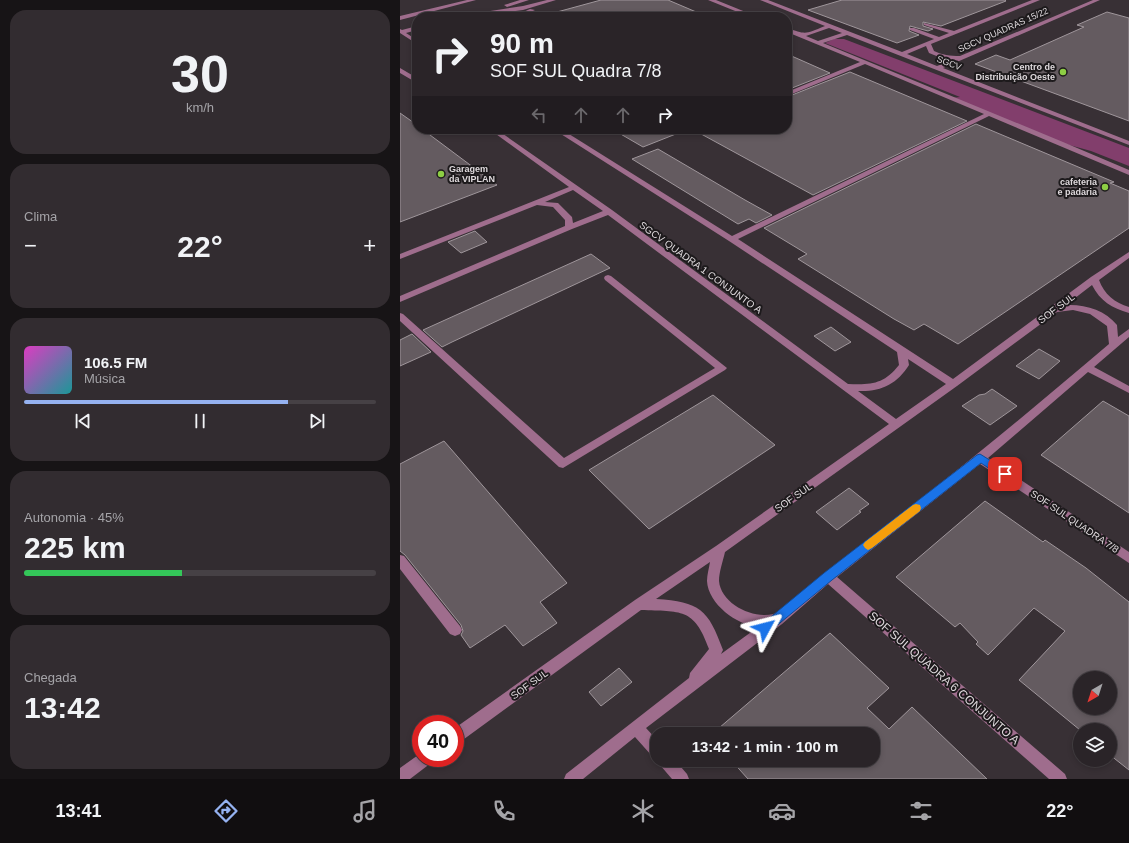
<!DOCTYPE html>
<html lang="pt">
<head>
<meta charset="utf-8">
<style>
  :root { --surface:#2a2428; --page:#322c30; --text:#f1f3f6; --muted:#a5a4a8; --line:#464145; --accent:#95b2f1 }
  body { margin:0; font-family:Helvetica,sans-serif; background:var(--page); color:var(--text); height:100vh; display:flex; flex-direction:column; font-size:15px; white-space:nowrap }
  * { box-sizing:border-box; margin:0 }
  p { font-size:13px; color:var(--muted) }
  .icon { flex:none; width:22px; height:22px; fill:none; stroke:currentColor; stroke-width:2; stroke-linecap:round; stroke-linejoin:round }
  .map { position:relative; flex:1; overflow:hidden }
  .sheet { display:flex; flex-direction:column; gap:10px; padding:10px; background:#171416; width:400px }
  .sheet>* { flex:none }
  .guide { position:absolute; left:12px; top:12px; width:380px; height:122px; border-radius:16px; box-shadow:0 2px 6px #0003,0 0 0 1px var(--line); background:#2a2428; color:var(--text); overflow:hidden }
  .needle { width:26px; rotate:219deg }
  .controls { position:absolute; left:673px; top:671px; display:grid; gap:8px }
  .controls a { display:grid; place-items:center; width:44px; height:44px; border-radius:50%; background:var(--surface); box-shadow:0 2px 6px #0003,0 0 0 1px var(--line); font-size:20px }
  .speed { position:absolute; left:12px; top:715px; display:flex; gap:8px; font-size:20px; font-weight:700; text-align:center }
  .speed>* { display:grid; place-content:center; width:52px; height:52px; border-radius:50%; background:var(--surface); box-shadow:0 2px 6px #0003,0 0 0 1px var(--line); line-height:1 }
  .speed .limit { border:6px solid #d22; background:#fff; color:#111 }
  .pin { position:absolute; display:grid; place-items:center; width:34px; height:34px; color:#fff; margin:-17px; border-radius:8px; box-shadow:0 2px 6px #0006 }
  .me { position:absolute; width:44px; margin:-22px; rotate:52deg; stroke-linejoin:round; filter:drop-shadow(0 0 3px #0008) }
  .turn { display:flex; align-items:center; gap:14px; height:84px; padding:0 12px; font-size:18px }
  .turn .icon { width:52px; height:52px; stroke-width:2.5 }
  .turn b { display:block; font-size:28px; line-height:34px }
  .lanes { display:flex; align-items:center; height:38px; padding:0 12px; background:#0003; justify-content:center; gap:20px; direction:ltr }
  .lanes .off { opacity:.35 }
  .big { font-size:30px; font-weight:600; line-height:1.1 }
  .sheet .card { flex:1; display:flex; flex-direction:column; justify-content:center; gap:6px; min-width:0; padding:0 14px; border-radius:16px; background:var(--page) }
  .sheet .dial { align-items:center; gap:0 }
  .dial b { font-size:52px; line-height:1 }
  .song { display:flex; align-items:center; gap:12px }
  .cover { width:48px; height:48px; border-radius:6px; background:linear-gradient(135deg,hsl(310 70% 55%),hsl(180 70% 35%)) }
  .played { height:4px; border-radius:2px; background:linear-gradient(90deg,var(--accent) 75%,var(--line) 75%) }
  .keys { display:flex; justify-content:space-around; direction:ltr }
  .heat { display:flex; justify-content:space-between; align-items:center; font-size:22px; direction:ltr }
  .charge { height:6px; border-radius:3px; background:linear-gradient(90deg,#34c759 45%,var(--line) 0) }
  .trip { position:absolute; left:250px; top:727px; width:230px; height:40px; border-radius:16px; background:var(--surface); box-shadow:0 2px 6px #0003,0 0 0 1px var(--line); font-weight:600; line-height:40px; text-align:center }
  .menu { display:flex; height:64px; justify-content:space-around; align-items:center; background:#110e10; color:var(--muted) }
  .menu .icon { width:28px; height:28px }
  .menu .on { color:var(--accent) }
  .menu b { font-size:18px; color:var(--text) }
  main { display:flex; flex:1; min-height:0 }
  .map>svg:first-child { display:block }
  .green { fill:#823e6c }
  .building { fill:#645b60; stroke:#9f969b; fill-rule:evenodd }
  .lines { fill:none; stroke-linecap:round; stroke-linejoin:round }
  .minor { fill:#9f6d8d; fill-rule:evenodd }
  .route { fill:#1a73e8; stroke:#114b97 }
  .slow { fill:#f59e0b }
  .poi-dot { fill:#8dce44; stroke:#1d1a1c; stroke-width:1.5 }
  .labels { text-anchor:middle; stroke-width:4; stroke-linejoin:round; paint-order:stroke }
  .far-street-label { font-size:9px; fill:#dfdadd; stroke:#1d1a1c }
  .far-poi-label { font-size:9px; font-weight:bold; fill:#dfdadd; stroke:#1d1a1c; text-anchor:end }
  .street-label { font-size:10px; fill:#dfdadd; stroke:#1d1a1c }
  .near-street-label { font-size:12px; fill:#dfdadd; stroke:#1d1a1c }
</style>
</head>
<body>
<main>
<section class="sheet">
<div class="card dial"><b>30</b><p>km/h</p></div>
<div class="card"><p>Clima</p>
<div class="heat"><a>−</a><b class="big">22°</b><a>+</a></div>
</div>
<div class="card">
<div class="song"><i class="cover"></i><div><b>106.5 FM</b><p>Música</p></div></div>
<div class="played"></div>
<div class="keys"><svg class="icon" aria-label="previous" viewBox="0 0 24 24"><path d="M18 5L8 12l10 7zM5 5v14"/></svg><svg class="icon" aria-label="pause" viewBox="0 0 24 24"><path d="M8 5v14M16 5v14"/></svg><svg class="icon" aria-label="next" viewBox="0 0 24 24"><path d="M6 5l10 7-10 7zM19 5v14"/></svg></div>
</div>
<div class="card"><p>Autonomia · 45%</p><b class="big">225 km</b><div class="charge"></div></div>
<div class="card"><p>Chegada</p><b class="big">13:42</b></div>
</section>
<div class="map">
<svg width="729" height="779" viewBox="0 0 729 779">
  <rect width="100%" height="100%" fill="#383035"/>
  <path class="green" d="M434,39H444L729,148V166L691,151L662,143L552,98L560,97L425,43Z"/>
  <path class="building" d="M201,0H268L308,17H158L157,12Z
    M442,0H605L606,1L541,26L523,22V26L533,29L528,31L510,26L509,31L519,35L497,43L408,10Z
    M707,12L729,18V121L575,64L596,55L610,60L684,27L677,25Z
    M387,54L430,73L387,90Z
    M450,72L567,121L413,195L292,129H387V97Z
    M0,113L17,125V129H22L97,185L0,222Z
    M576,124L714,182L710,183L729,191V228L558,344L524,324L514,330L494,319L398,259L407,254L364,228Z
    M212,129H286V130L243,147Z
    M258,149L345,200L372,215L356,223L349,219L338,224L232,159Z
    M75,231L87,242L61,253L48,242Z
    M191,254L210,268L52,342L42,347L23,330Z
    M431,327L451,342L435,351L414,336Z
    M12,334L31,352L0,366V340Z
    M639,349L660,361L639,379L616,366Z
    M592,389L617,406L590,425L562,406L579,395L585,394Z
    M313,395L375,445L249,529L189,470Z
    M703,401L729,416V513L641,455Z
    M44,441L167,583L140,602L157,623L123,646L105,625L70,648L61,635L63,631L61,625L5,555L0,551V464Z
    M449,488L469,504L459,511L461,512L437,530L416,512Z
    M585,501L643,542L645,540L686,568L729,602V770L710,755V730H680L619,680L665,631L634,608L588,655L576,644L578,642L560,623L555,627L496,577ZM680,678H710V708H680Z
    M430,633L489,688L467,708L489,729L512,707L587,779H348L331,760H473V734H312Z
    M219,668L232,682L201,706L189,692Z"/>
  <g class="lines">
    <path class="minor" d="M67,0H76L0,20V16Z
      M120,0H129L107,7L104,5Z
      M147,0H156L123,10L67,17L64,15L123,6Z
      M308,0H316L358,17H350Z
      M360,0H368L502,52L534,39L510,30V28H514L539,37L549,33L524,25V23L554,31L632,0H640L531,44L534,51C542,55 550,56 560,56L693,0H700L543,68L729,141V145L447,35L423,43L663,142L729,170V175L589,116L338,239L553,379L691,277L729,252V258L699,280C704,294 715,303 729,307V313C712,308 700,301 692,285L666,305C685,304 705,310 717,325L718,337L729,329V337L694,367L729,386V393L688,372L588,458L729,552V563L580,464L437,577L665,774L667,779H649L428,584L382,624L246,728L257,740V758L252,756L235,737L183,779H164L166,774L289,678L290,673L309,649C294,607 281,612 241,610L60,742L55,744V728L235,600L316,546L489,424L208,215L172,229L0,302V296L165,226V220L153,207L137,205L0,259V254L169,187L89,129H96L212,210L448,384C472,385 484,384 499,365L497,352L329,241L153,129H161L332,236L584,114L465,64L387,96V92L460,62L387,32V28C407,35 405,34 425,26ZM429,28L442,33L418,41L406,36ZM526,46L529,53L539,57L553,60L537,66L507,54ZM173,190L203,211L173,223L172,217L158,203L145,202ZM673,310L690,314L707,326L709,344C665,381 622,418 577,454C528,494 477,532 427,571C418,578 380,613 373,614C353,619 321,604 319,581C319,572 323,561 325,552L557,386L657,312ZM508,359L546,384L496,419L458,391C481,392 497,384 509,365ZM310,562C309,568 307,575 307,581C308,604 337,625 358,627L321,654L323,650C308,609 300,602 256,599Z
      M130,9L135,10L120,17H112Z
      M17,26V30L6,33L17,40V44L0,33V29L2,30Z
      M0,68L17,78V83L0,73Z
      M208,275L211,276L327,368L325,370L163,468L159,467L0,321V313L3,314L164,458L315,368L205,280L204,278L205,276Z
      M0,555L4,556L60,626L62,630L60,634L55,636L50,634L0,569Z
      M21,753V758H33L31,763L10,779H0V768Z
      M258,760H275L287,774L289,779H272L260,765Z"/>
  </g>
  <path class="route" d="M580,454L609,472L610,474L609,477H602L581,463L432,580L369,632L365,634L361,632L359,628L361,625L424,573L577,455Z"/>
  <path class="slow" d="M516,504L520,505L521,508L520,511L472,548L468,550L465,548L463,545L465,542L513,505Z"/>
  <g class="poi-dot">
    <circle cx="663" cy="72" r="4"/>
    <circle cx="41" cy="174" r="4"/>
    <circle cx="705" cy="187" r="4"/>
  </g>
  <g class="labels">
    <g class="far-street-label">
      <text transform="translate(603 30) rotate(-24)" y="3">SGCV QUADRAS 15/22</text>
      <text transform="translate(549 63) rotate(21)" y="3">SGCV</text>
    </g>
    <g class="far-poi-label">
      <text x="655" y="70">Centro de<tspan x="655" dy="10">Distribuição Oeste</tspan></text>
      <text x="49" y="172" text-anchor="start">Garagem<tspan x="49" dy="10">da VIPLAN</tspan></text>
      <text x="697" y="185">cafeteria<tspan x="697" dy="10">e padaria</tspan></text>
    </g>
    <g class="street-label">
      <text transform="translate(301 267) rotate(36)" y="4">SGCV QUADRA 1 CONJUNTO A</text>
      <text transform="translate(656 308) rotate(-37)" y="4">SOF SUL</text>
      <text transform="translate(393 497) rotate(-35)" y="4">SOF SUL</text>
      <text transform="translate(675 521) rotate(34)" y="4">SOF SUL QUADRA 7/8</text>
      <text transform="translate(129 684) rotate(-36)" y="4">SOF SUL</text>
    </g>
    <g class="near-street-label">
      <text transform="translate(544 678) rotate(41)" y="4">SOF SUL QUADRA 6 CONJUNTO A</text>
    </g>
  </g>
</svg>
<div class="controls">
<a><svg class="needle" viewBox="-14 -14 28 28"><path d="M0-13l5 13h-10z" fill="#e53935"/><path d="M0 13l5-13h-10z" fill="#a5a4a8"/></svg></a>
<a><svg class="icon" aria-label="layers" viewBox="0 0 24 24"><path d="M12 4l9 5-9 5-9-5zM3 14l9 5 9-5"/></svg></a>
</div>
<div class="speed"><div class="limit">40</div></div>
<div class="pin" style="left:605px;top:474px;background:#d93025"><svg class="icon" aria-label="arrive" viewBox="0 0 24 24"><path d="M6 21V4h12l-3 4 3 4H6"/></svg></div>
<svg class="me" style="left:365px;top:628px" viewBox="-20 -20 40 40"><path d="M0-17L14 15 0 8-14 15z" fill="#1a73e8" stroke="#fff" stroke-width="4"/></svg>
<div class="trip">13:42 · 1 min · 100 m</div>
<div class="guide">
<div class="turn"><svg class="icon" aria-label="right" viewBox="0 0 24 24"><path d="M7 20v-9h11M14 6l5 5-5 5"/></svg><div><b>90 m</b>SOF SUL Quadra 7/8</div></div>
<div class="lanes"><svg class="icon off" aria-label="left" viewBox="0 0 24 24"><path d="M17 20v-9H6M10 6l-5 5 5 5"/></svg><svg class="icon off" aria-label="ahead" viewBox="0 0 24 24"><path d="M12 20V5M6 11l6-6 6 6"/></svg><svg class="icon off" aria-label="ahead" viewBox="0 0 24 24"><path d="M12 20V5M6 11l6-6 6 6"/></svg><svg class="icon" aria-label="right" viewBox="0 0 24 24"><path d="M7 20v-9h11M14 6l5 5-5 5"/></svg></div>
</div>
</div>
</main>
<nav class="menu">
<b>13:41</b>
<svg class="icon on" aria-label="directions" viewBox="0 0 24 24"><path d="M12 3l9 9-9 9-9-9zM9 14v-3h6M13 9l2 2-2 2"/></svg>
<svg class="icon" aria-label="music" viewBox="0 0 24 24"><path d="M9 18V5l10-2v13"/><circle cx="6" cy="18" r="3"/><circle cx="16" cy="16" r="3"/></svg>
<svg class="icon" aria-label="phone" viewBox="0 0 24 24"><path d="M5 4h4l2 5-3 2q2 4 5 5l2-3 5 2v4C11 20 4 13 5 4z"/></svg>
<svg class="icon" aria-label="climate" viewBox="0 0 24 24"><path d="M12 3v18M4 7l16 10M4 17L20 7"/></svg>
<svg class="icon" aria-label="car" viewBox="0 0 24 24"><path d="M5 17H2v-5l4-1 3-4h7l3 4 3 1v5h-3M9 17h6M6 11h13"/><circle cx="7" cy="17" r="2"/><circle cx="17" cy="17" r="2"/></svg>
<svg class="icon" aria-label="filters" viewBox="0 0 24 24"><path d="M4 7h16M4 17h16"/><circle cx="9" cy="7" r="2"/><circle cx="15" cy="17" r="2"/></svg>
<b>22°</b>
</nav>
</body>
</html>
